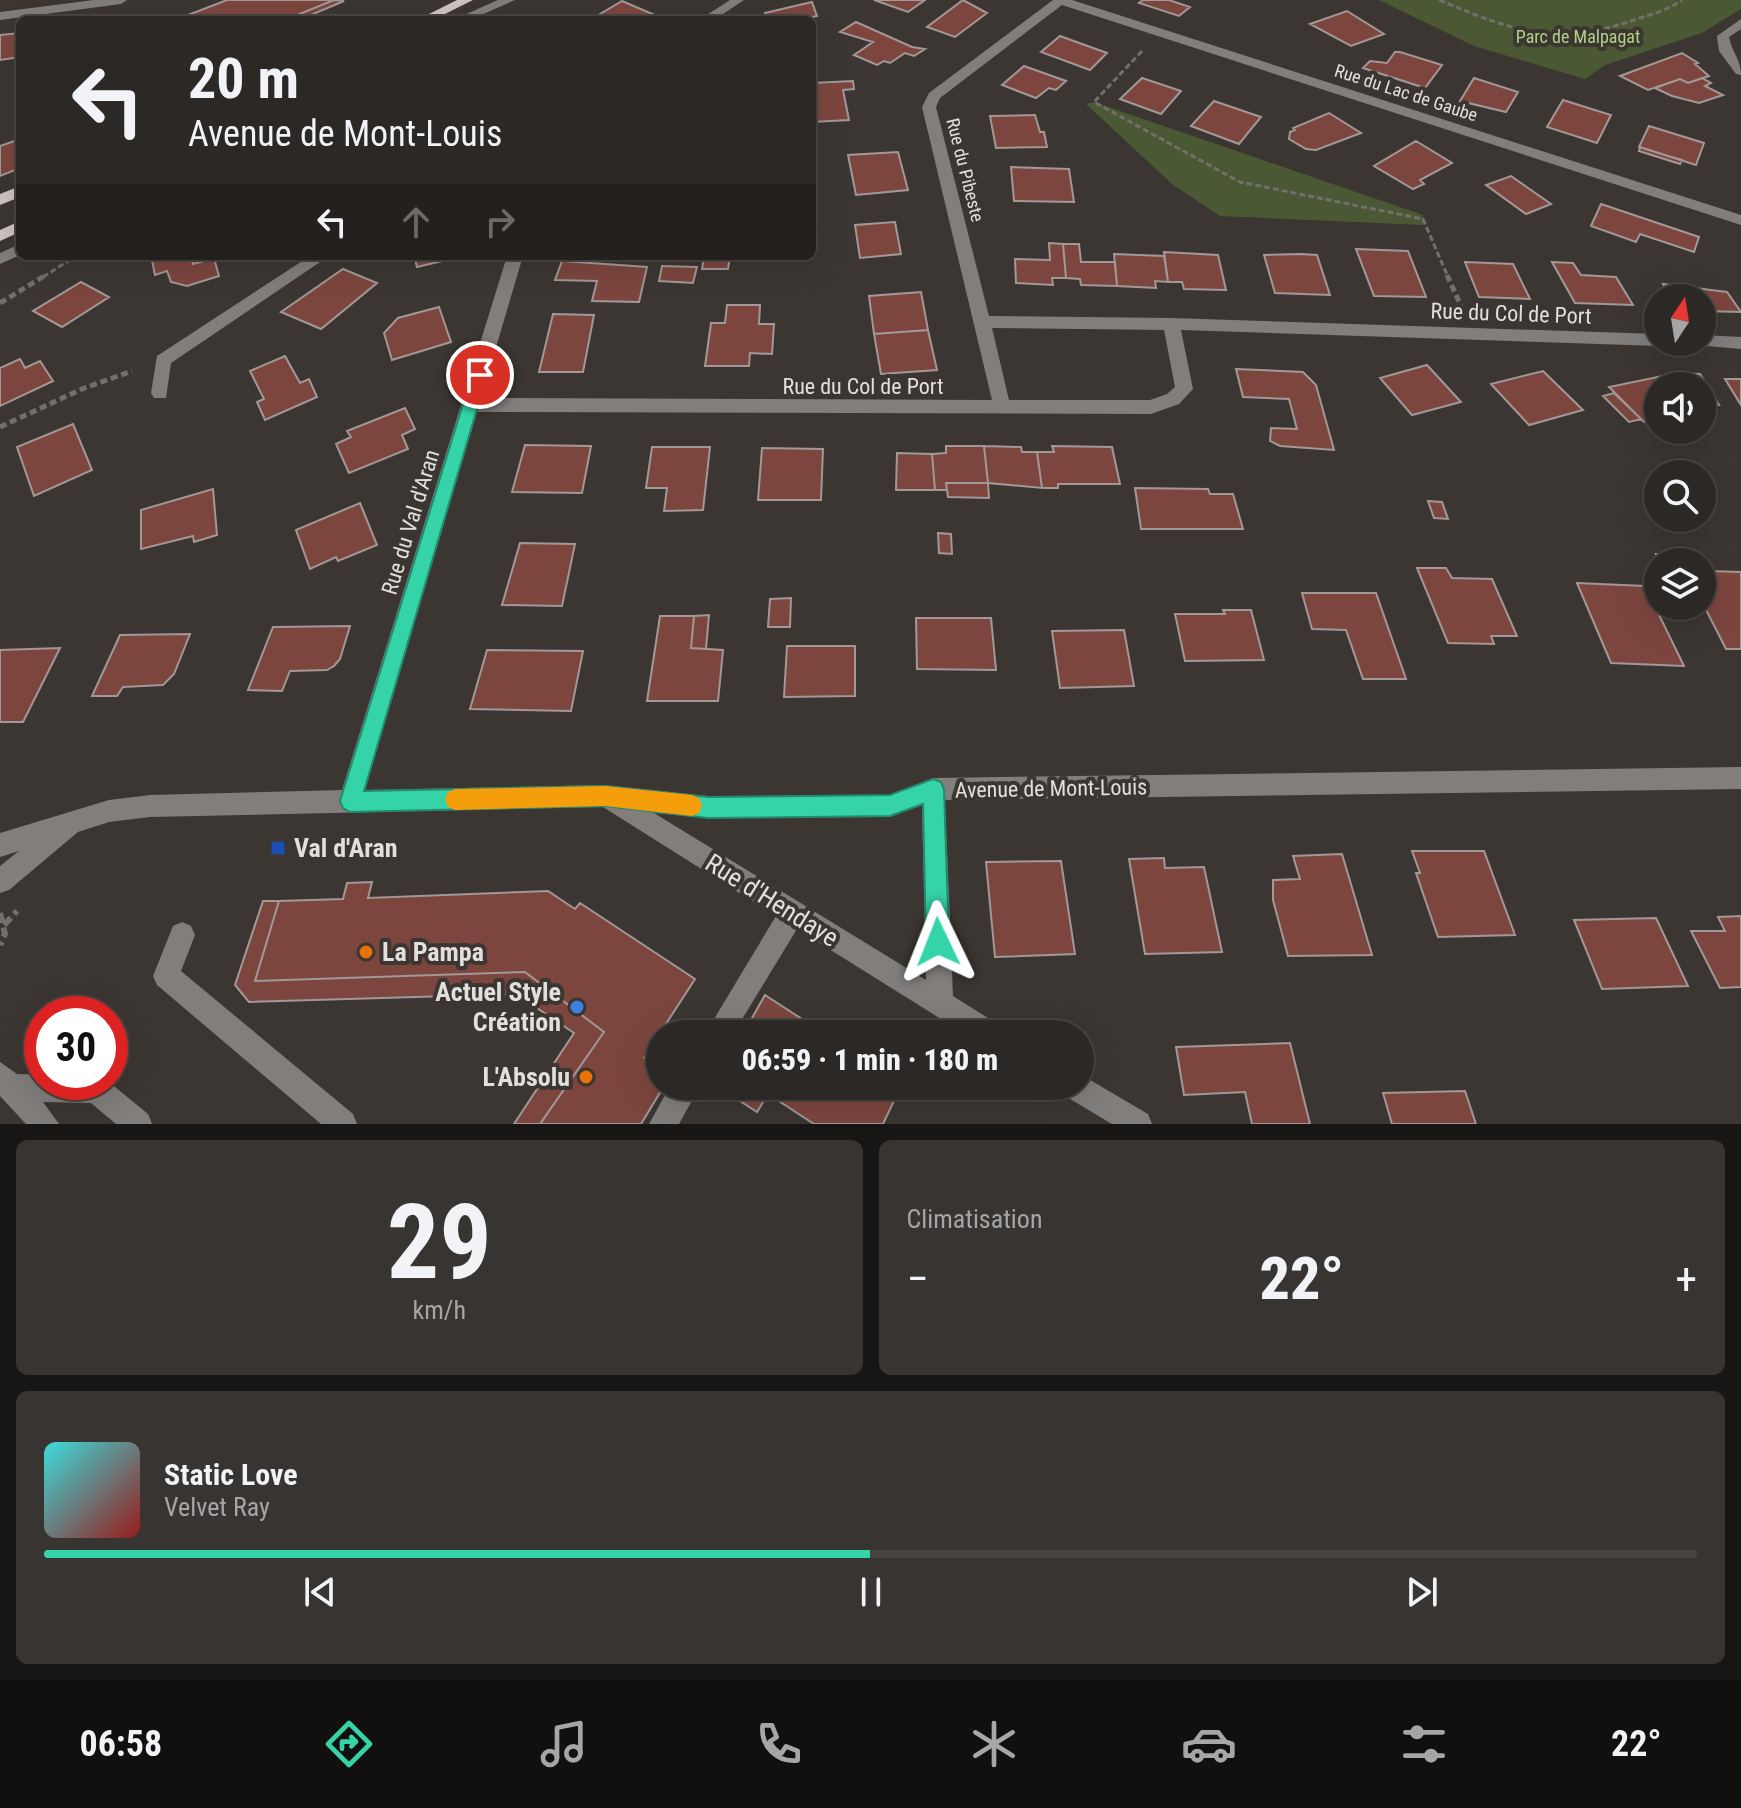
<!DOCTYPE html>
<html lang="fr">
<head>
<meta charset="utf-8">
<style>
  :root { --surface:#2c2825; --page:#383432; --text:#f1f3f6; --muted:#a6a6a7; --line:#484442; --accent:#34d4a8 }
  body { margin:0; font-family:"Roboto Condensed",sans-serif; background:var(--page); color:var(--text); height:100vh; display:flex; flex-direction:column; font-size:30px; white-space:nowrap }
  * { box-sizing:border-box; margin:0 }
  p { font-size:26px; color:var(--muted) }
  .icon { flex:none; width:44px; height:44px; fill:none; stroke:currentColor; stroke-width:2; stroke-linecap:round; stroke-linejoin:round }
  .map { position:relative; height:1124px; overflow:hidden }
  .panel { display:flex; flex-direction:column; gap:16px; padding:16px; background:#181614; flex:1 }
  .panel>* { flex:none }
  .guide { position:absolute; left:16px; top:16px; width:800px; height:244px; border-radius:12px; box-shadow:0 8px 32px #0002,0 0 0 2px var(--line); background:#2c2825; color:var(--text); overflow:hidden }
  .needle { width:52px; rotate:12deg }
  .fabs { position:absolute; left:1644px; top:284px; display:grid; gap:16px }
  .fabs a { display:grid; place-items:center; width:72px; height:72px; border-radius:50%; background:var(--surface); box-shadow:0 8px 32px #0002,0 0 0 2px var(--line); font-size:40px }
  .speed { position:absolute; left:24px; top:996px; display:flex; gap:16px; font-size:40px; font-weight:700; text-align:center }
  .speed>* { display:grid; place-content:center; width:104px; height:104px; border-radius:50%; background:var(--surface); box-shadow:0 8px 32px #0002,0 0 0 2px var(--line); line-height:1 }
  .speed .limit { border:12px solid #d22; background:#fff; color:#111 }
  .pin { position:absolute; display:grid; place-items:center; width:68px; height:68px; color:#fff; margin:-34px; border:4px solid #fff; border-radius:50%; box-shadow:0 2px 8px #0007 }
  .me { position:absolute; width:88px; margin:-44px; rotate:358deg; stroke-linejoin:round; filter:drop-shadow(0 0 6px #0008) }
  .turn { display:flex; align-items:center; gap:28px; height:168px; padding:0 40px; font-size:36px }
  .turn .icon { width:104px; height:104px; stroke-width:2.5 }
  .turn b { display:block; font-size:56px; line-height:68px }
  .lanes { display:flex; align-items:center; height:76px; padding:0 40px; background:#0003; justify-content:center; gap:40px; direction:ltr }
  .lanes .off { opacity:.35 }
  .big { font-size:60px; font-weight:800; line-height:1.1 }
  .panel .card { flex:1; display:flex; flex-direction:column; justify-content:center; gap:12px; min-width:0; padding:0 28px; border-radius:12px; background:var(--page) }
  .panel .dial { align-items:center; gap:0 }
  .dial b { font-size:104px; line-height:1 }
  .song { display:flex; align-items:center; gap:24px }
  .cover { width:96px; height:96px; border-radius:12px; background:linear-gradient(135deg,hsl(180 70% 55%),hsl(0 70% 35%)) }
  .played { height:8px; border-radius:4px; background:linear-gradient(90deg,var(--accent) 50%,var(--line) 50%) }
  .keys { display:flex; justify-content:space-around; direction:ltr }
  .heat { display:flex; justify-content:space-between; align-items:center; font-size:44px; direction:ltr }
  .panel .tiles { flex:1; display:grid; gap:16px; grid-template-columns:1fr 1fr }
  .card:last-child { grid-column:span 2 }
  .trip { position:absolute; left:646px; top:1020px; width:448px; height:80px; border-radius:40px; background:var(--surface); box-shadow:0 8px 32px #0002,0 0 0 2px var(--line); font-weight:800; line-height:80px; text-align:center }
  .tab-bar { display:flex; height:128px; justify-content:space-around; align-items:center; background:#12100f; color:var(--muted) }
  .tab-bar .icon { width:56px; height:56px }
  .tab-bar .selected { color:var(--accent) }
  .tab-bar b { font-size:36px; color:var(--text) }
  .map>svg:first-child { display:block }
  .green { fill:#4a5934 }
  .building { fill:#7c463e; stroke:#a19897; stroke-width:2 }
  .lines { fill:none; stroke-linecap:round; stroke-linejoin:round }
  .path-far2 { stroke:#736f6b; stroke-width:3; stroke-dasharray:6 3; stroke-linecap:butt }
  .path-far1 { stroke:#736f6b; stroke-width:5; stroke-dasharray:7 4; stroke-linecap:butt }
  .path { stroke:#736f6b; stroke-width:6; stroke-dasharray:10 5; stroke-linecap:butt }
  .minor { fill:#817e7c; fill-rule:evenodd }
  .major { fill:#cbc4c1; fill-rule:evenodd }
  .route { fill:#34d4a8; stroke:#228a6d; stroke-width:2 }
  .slow { fill:#f59e0b }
  .transit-dot { fill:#1a4fb4; stroke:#3b3631; stroke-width:3 }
  .food-dot { fill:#e8710a; stroke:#3b3631; stroke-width:3 }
  .shop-dot { fill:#3f7fe0; stroke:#3b3631; stroke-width:3 }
  .labels { text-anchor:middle; stroke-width:8; stroke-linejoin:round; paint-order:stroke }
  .far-park-label { font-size:18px; fill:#b1d186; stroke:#3b3631 }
  .far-street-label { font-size:18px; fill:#e2dfdc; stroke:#3b3631 }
  .street-label { font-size:22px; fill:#e2dfdc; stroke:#3b3631 }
  .near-poi-label { font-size:26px; font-weight:bold; fill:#e2dfdc; stroke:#3b3631; text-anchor:start }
  .near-street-label { font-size:26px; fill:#e2dfdc; stroke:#3b3631 }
</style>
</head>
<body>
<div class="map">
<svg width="1741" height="1124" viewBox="0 0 1741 1124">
  <rect width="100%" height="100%" fill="#3b3631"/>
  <path class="green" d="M1379,0H1741V9L1702,33L1605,65L1585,79L1474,46Z
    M1094,102L1423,215V225L1220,216L1172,184L1086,104Z"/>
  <path class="building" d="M227,0H334L285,20H175Z
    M334,0L344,1L299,20H285Z
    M874,0H925L908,12Z
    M963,0L987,13L955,37L927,27Z
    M1143,0H1169L1190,7L1179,16L1139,3Z
    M622,1L657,16L651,20H590Z
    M812,2L817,16L807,18L809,20H768L765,13Z
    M1347,11L1384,34L1351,46L1310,24Z
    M856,22L912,47L925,49L914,56L905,53L890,63L884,61L877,65L854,55L873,42L840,32Z
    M20,33V57L0,60V35Z
    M1060,36L1107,53L1090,70L1041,52Z
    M1395,52H1400L1442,65L1425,88L1363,68L1370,61L1387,63Z
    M1682,53L1698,63L1695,64L1709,76L1688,83L1680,79L1648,90L1620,76Z
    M1024,66L1066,81L1056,90L1049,88L1036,98L1002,85Z
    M1142,78L1181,91L1161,114L1120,99Z
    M1474,78L1518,92L1506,112L1460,101Z
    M1702,78L1711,83L1705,86L1723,95L1699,103L1672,96L1655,88L1680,79L1688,83Z
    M853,81L854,89L843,90L849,120L812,122V83Z
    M1563,100L1611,115L1597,143L1547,127Z
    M1214,101L1261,117L1239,144L1191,126Z
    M1329,113L1361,133L1316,150L1306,149L1289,139L1290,132L1295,130L1293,128Z
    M1035,115L1040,132H1044L1047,147L996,148L990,116Z
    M1649,126L1704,143L1696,165L1639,147Z
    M20,139V168L0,176V146Z
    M1416,141L1452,163L1420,180L1424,184L1413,189L1374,166Z
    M1640,147L1668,156L1682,160L1680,164L1639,151Z
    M898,152L908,190L856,195L848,155Z
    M1011,167L1069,169L1074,202L1014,201Z
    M1511,176L1551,204L1526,214L1486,185Z
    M1601,204L1699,237L1694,252L1640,234L1636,242L1591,226Z
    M895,222L901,254L860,258L855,225Z
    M1049,243L1063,244L1066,278H1052L1053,285L1016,283L1015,259L1050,260Z
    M1063,244H1079L1081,262H1115L1117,286L1081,285L1080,279L1066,278Z
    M1356,249L1408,251L1426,297L1374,296Z
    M1164,252L1218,255L1226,290L1184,289L1182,282H1168Z
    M1114,254L1164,256L1168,282L1155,281L1156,288L1117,286Z
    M1301,254L1317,255L1330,295L1275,293L1264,255Z
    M151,256H191L193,264L214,258L219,276L187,286L171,282L167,271L155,275Z
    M414,256H463L417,267Z
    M704,256H730L728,269H702Z
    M562,261L647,267L639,302L592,301L597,281L555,280Z
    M1465,262L1513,264L1530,299L1479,297Z
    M1552,262L1573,263L1581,275L1616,277L1633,305L1575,303Z
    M662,266L697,267L693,283L659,281Z
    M343,269L377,283L321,329L281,312Z
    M81,282L109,297L62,327L33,311Z
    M1663,284L1727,292L1741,312L1702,311V298H1671Z
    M921,292L928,330L874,334L869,296Z
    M727,305H760L759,324H774L772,354L750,353L749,366H705L711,323H725Z
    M439,307L451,342L392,360L384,333L398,318Z
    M553,314L594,315L583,372H539Z
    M928,330L937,370L881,374L874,334Z
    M285,356L300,383L309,379L317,397L265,420L257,402L264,399L250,371Z
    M20,359L25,368L40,361L53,381L0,406V368Z
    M1427,365L1461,402L1412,415L1380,378Z
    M1236,369L1303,372L1316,385L1334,450L1280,446L1270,441L1271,428L1297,429L1289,399L1243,397Z
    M1543,371L1583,410L1529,425L1491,384Z
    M1677,373L1700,374L1719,405L1703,404L1702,409V386H1658V419L1644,422L1609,387Z
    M1725,379H1741V405Z
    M1614,393L1641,419L1629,422L1603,396Z
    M405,408L415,429L402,435L408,449L349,473L336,444L351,437L347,431Z
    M73,424L92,470L34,496L17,447Z
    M525,445L591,446L582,493L512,492Z
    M946,446H984L988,483H946L947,490H935L932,454L946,453Z
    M984,446L1021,447L1022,452H1037L1042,488L988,483Z
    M1052,446L1112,447L1120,484H1058V488H1042L1037,452H1054Z
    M652,447H710L703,510L664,511L667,488H646Z
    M762,448L823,449L821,500H758Z
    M897,453L932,454L935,490H896Z
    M946,483H988L989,498L948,497Z
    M1135,488L1208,489L1210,494H1233L1243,529H1141Z
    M213,489L217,535L194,542L193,536L141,549V510Z
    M1428,501L1442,502L1448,519L1434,518Z
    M360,503L377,545L338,561L336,557L310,569L296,530Z
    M938,533L951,534L952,554L939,553Z
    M520,543L575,544L562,606L502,605Z
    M1656,554L1700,557L1708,571L1741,572V649H1726L1702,602V562H1660Z
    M1417,568H1446L1452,578L1492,579L1517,636H1491L1494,644L1448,643Z
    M1577,583L1645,586L1684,666L1611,663Z
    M1302,593H1376L1406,679H1363L1346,630L1312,629Z
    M791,598L790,627H768L770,599Z
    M1223,610H1251L1264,660L1185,661L1175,614H1225Z
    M709,615L706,649L691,648L694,616Z
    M660,616H694L691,648L723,650L718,701H647Z
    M916,618H991L996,670L917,669Z
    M350,626L340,659L334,666L327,670L290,671L282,691L248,690L273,627Z
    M1124,630L1134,686L1060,688L1052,631Z
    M190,634L174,674L163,685L123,687L117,696H92L120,635Z
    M787,646H855V696L784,697Z
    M60,648L23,722H0V650Z
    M487,650L583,651L571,711L470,709Z
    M1412,851H1484L1515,935L1438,937L1416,873H1420Z
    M1342,854L1372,955L1288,956L1273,900V880L1300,879L1293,856Z
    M1164,858L1165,868L1204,867L1222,952L1145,954L1129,859Z
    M1061,861L1075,954L995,957L986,862Z
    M372,882L368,898L548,891L575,909L580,903L695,979L644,1058L660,1069V1086H664L641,1124H540L604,1032L525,972L255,981L279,901L343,899L347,883Z
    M263,901H279L255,981L525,972L604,1032L540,1124H514L574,1033L516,994L249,1002L235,985Z
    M1741,916V987L1720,988L1691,931H1725L1718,917Z
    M1656,918L1688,986L1602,989L1574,920Z
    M765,995L825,1034H743Z
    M1290,1043L1310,1124H1252L1245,1092L1184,1095L1176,1047Z
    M717,1086H901L883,1124H814L768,1094L757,1112Z
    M1465,1091L1476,1124H1392L1383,1093Z"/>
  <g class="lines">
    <path class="path-far2" d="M1439,0C1512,30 1552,47 1631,21C1648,15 1667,11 1682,0
      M1142,51L1094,102L1240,182L1423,219L1448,277
      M43,277L76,256"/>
    <path class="path-far1" d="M1447,275L1462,308
      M0,303L46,275
      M0,427L82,389L132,371"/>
    <path class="path" d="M0,913L5,934L0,945
      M4,925L17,911"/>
    <path class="minor" d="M94,0H127L121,4L0,20V12Z
      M498,0H515L470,20H453Z
      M730,0H744L714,20H699Z
      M1053,0H1072L1741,215V225L1062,5L940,98L936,107L989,316L1171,318L1658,334V342H1665L1658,346L1181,330L1193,389L1179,404L1151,414L477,412L365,790L605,785L708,796L890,795L933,778L1741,767V789L945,800L953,996L999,1025L1003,1034H965L797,929L733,1034H705L776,916L603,807L150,817L109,822L78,832L9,890L0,893V866L19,851L0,857V833L109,800L150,795L342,790L507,256H523L481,398L992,400L922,107L929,93ZM992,328L1164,330L1175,387L1167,394L1150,400H1009ZM922,805L926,980L654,813L708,818L890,817Z
      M1741,19V29L1729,37C1732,52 1741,60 1741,75L1736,74L1719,51L1717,36Z
      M20,244V255L0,264V253Z
      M310,256H329L171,363L166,398H154L151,393L157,356Z
      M1702,335L1741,337V349L1696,345L1694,342H1702Z
      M182,922L191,926L195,935L181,971L353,1114L357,1124H321L157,985L153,976L173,926Z
      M0,1062L17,1074L42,1075V1082H109L148,1114L152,1124H116L91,1103L43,1102L59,1124H26L0,1096Z
      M1080,1074L1148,1114L1152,1124H1112L1065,1096L1061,1086H1080Z
      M670,1086H700L679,1124H649Z"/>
    <path class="major" d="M457,0H473L433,20H417Z
      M20,186V197L0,205V194Z
      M20,221V232L0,241V230Z"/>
  </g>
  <path class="route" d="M480,370L487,375L364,791L605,786L708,797L890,795L933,779L941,782L944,789L949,942L946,951L938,954L930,951L926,942L923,804L890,816L708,818L605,806L350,812L343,808L340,801L472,375Z"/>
  <path class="slow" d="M605,786L692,795L699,798L702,806L699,813L692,816L605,806L455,810L448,807L445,799L448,792L455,789Z"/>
  <rect class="transit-dot" x="270" y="840" width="16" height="16" rx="4"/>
  <g class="food-dot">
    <circle cx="366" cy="952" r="8"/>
    <circle cx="586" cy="1077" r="8"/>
  </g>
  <circle class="shop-dot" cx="577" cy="1007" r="8"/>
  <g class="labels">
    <g class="far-park-label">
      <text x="1578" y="43">Parc de Malpagat</text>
    </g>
    <g class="far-street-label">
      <text transform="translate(1406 93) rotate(18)" y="6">Rue du Lac de Gaube</text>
      <text transform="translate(965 170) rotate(76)" y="6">Rue du Pibeste</text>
    </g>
    <g class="street-label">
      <text transform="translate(1511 313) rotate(2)" y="8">Rue du Col de Port</text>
      <text x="863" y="394">Rue du Col de Port</text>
      <text transform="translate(410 522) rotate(-73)" y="8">Rue du Val d'Aran</text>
      <text transform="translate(1051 788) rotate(-1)" y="8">Avenue de Mont-Louis</text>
    </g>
    <g class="near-poi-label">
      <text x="294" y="857">Val d'Aran</text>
      <text x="382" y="961">La Pampa</text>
      <text x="561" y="1001" text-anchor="end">Actuel Style<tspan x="561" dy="30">Création</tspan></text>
      <text x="570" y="1086" text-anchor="end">L'Absolu</text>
    </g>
    <g class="near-street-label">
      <text transform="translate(772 900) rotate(32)" y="9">Rue d'Hendaye</text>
    </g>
  </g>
</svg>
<div class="fabs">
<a><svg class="needle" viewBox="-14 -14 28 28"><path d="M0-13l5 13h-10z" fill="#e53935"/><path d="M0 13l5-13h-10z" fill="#a6a6a7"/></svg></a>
<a><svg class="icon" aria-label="sound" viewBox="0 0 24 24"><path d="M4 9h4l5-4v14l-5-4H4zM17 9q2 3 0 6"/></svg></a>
<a><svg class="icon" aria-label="search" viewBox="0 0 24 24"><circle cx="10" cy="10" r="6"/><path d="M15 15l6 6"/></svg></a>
<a><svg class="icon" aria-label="layers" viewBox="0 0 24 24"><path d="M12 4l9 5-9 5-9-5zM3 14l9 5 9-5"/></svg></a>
</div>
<div class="speed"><div class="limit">30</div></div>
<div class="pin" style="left:480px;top:375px;background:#d93025"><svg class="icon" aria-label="arrive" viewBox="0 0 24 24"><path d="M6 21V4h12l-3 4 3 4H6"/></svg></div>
<svg class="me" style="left:938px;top:942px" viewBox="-20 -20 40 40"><path d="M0-17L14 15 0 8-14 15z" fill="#34d4a8" stroke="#fff" stroke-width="4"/></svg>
<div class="trip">06:59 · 1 min · 180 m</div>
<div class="guide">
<div class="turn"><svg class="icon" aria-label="left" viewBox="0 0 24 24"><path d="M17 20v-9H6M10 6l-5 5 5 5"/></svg><div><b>20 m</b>Avenue de Mont-Louis</div></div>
<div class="lanes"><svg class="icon" aria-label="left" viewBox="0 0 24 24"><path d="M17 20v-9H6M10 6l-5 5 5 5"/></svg><svg class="icon off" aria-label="ahead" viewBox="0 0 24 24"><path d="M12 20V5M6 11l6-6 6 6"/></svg><svg class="icon off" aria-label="right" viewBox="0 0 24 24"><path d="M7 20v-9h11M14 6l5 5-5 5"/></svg></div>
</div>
</div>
<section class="panel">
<div class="tiles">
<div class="card dial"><b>29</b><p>km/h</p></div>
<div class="card"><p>Climatisation</p>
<div class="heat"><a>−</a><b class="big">22°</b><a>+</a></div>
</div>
<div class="card">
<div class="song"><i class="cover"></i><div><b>Static Love</b><p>Velvet Ray</p></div></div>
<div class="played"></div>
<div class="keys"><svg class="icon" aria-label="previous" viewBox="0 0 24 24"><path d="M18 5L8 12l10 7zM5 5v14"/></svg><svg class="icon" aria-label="pause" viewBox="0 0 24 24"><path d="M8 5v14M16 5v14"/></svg><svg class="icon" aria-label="next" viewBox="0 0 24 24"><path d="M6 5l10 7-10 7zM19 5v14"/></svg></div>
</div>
</div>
</section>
<nav class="tab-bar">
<b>06:58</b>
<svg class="icon selected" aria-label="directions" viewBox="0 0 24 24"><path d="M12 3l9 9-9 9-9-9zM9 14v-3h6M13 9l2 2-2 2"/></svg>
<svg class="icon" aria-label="music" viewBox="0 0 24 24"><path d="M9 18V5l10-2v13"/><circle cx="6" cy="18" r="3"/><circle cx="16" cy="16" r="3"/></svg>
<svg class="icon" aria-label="phone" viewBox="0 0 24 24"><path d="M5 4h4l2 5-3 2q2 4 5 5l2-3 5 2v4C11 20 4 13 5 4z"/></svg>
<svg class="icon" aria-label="climate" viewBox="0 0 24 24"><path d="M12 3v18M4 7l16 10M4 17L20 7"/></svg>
<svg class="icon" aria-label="car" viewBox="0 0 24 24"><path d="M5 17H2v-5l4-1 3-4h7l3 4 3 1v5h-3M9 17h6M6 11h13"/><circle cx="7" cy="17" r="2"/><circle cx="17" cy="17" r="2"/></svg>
<svg class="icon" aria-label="filters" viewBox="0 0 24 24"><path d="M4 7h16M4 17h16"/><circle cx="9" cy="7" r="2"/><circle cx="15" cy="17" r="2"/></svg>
<b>22°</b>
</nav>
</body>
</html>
